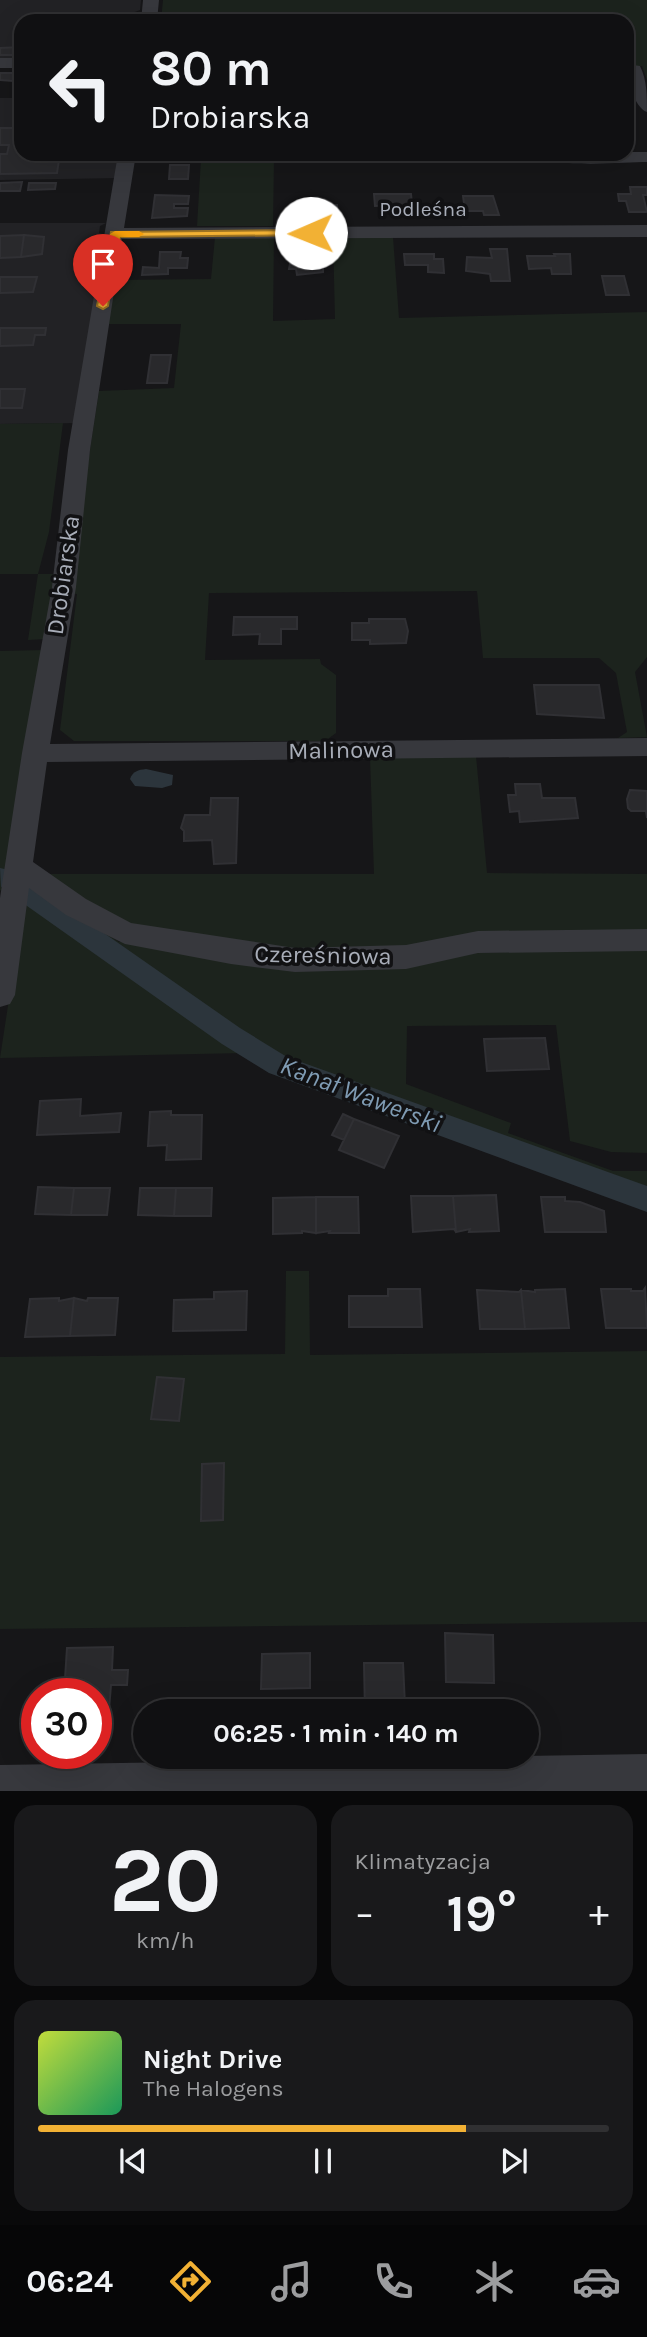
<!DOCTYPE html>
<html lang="pl">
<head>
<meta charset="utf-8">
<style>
  :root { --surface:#101012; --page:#19191b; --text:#f1f3f6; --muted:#9c9d9f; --line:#303032; --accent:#f2b134 }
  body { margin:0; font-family:Karla,sans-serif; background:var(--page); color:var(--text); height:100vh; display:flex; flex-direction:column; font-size:26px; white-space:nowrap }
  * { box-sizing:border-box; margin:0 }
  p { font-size:23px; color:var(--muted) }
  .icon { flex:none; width:38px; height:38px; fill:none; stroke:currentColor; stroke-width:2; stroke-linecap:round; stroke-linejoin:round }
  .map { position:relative; height:1791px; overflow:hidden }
  .drawer { display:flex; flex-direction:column; gap:14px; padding:14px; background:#09090a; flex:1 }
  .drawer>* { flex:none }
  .hud { position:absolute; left:14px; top:14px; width:620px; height:147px; border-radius:21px; box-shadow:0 7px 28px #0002,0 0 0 2px var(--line); background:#101012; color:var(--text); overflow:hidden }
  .speed { position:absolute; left:21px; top:1678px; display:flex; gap:14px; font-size:35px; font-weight:700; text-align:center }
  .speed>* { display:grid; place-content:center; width:91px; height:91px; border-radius:50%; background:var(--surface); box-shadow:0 7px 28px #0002,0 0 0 2px var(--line); line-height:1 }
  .speed .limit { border:10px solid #d22; background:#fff; color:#111 }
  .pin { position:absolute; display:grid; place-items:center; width:60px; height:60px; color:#fff; margin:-72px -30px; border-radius:50% 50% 50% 0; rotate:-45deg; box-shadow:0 0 7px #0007 }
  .pin .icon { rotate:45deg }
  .me { position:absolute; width:77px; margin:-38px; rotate:269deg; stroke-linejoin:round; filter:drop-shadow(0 0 5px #0008) }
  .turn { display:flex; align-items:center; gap:24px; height:147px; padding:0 21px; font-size:32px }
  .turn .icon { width:91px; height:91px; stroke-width:2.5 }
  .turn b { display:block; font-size:49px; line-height:60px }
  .big { font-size:52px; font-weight:700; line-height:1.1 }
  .drawer .tile { flex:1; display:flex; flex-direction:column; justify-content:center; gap:10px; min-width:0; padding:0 24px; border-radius:21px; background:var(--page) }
  .drawer .dial { align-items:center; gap:0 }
  .dial b { font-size:91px; line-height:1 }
  .song { display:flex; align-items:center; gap:21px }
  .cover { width:84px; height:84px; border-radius:10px; background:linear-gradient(135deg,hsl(70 70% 55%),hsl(150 70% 35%)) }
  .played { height:7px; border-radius:4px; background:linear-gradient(90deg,var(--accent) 75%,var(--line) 75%) }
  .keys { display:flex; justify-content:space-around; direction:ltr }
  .heat { display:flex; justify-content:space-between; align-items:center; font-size:38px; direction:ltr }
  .drawer .tiles { flex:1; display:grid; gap:14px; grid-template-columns:1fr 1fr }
  .tile:last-child { grid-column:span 2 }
  .trip { position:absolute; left:133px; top:1699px; width:406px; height:70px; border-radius:35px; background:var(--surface); box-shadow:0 7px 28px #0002,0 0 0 2px var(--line); font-weight:700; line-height:70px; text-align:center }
  .dock { display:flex; height:112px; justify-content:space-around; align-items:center; background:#060607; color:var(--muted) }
  .dock .icon { width:49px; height:49px }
  .dock .selected { color:var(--accent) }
  .dock b { font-size:32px; color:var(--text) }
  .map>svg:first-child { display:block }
  .built { fill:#222225 }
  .green { fill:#1c231d }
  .water { fill:#2c353c }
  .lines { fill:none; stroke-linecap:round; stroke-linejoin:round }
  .canal { fill:#2c353c; fill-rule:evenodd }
  .building { fill:#29292c; stroke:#303034; stroke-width:2 }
  .street { fill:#37383d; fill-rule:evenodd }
  .route { fill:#f2b134; stroke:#9d7322; stroke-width:2 }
  .slow { fill:#f59e0b }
  .labels { text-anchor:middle; stroke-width:7; stroke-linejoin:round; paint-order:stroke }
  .far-street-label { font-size:21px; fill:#a8adb8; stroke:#111113 }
  .street-label { font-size:24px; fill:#a8adb8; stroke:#111113 }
  .water-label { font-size:26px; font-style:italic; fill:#7f9bb3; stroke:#111113 }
</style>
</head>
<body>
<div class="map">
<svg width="647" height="1791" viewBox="0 0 647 1791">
  <rect width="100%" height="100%" fill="#161618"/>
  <path class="built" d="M0,0H141L140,10L118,18L116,21H21V60H0Z
    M0,98H21V154H121L118,178L0,180Z
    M0,223H106L100,226L99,233L107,235L81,423L0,424Z"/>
  <path class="green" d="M163,0H647V80L642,66H627L626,21H161Z
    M201,159H274L273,226H197Z
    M215,237H274L273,321L335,319L333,237H393L399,318L647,312V657L635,672L647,737L618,738L627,732L616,673L599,658H483L477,591L209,593L205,660L320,659L321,664L336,675V733L325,741H74L60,730L77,594L68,593L99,391L174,388L181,324H108L113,280L211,279Z
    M63,423L49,532L38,574H57L45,639L28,640L38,574H0V424Z
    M44,650L4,893L0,890V651Z
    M476,756L487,873L647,874V931L315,954L139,929L40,874H374L370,757Z
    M27,881L119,942L135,938L175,948L454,954L647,946V1153L611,1152L570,1141L556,1025L407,1026L406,1084L511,1123L508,1133L613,1171H647V1208L271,1070L246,1053L0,1058Z
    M286,1271H309L310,1355L647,1351V1622L0,1629V1357L285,1354Z"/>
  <path class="water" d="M146,769L173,775L172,785L162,788L135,786L130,779C133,771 138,770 146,769Z"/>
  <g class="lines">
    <path class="canal" d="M0,868L9,870L13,878L10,885L1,887Z
      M29,884L38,887L240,1028L287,1057L647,1186V1212L269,1073L222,1044L20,901L17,894L20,887Z"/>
  </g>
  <path class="building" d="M21,47V55H0V48Z
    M0,73H16L13,81L0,80Z
    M0,128H21V154H71L70,161L59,160L57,173L0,174V154H7L9,145H0Z
    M170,165H189L188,179H169Z
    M22,182L20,191H0V183Z
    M29,183H56L55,189L28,190Z
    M630,187H647V195H643L647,212H629L626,201H619L618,194H631Z
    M374,194H411L413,213H397V205L375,206Z
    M155,195L189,196L188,204H174V208H188L187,216L152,218Z
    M463,196H493L499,215H484L483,211H465Z
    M337,205L338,216L301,220V206Z
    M24,235L44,237L42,254L21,257Z
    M24,235L21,257L0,258V236Z
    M490,249H507L510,281H491L490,274L466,271L467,257L492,258Z
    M160,252H181L180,258H188L187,268H168V274L142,275L143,267L159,268Z
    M404,254H434V259H443L444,273L428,272V265H405Z
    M554,254H570L571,274H552L551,268L529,269L527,256H555Z
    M305,255H324L323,272L297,275L296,269H289L291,258L305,259Z
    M602,276H624L629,295H606Z
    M0,277H37L33,292L0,293Z
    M0,328H46L45,335H35L33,345L0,346Z
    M151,355H171L167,383H147Z
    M0,389H25L22,408H0Z
    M234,617H297V629H281V644H259L260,634L233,635Z
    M369,619H405L408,631L406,643L370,644V640H352V623H369Z
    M534,685H599L604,718L537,714Z
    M515,784H540L542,798H575L578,818L520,822L519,811L510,812L508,795H516Z
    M630,790L647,791V818L646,811H631L628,808L627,799Z
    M211,798H238L236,863L214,864L212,840L184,841V831L181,828L185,815H210Z
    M545,1038L549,1069L487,1071L484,1039Z
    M81,1099L80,1116L121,1113L119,1132L37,1135L40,1101Z
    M171,1111V1115H202L201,1159L166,1160L167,1145L148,1146L150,1112Z
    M343,1114L354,1119L344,1140L332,1135Z
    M354,1119L399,1136L384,1168L339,1150Z
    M38,1187L74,1188L71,1215L35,1214Z
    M74,1188H110L107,1215H71Z
    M140,1188H176L174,1216L138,1215Z
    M176,1188H212L211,1216H174Z
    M496,1195L499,1231L469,1232L470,1229L456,1232L453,1196Z
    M411,1196H453L456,1232L454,1229L413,1232Z
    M316,1197H358L359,1233H329L330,1231L316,1233Z
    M316,1197V1233L302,1231V1233L273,1234V1198Z
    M541,1197H565V1201L580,1202L604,1211L606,1232H545Z
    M645,1288L647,1328H606L601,1289H631V1291H643Z
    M388,1289H420L422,1327H349V1296H388Z
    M565,1289L569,1328L525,1329L521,1290L535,1292V1290Z
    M477,1290L519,1292L521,1290L525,1329H480Z
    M247,1291L246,1330L173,1331L174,1300L214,1299V1292Z
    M59,1298V1301L74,1298L70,1336L25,1337L30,1299Z
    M74,1298L87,1301L88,1298H118L115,1335L70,1336Z
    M157,1377L184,1379L179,1421L151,1419Z
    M224,1463L223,1520L201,1521L202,1464Z
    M445,1633L493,1635L494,1683L446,1682Z
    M113,1647L112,1670H128L127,1685H111L109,1710H96V1694H64L67,1648Z
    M310,1653V1688L261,1689L262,1654Z
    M364,1663H403L405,1706L382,1707V1712H365Z"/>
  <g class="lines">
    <path class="street" d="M143,0H159L157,21H141Z
      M0,58H21V68H0Z
      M626,64L640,66C647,80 647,95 647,112C634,108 626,76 626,64Z
      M626,152H647V162C624,162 550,169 536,154H626Z
      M118,154H136L124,228L647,225V237L122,239L90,450L76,587L50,744L647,738V756L47,762L33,862L86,899L131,923L295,948L406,945L478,931L647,929V951L478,953L406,969L295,972L231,964L125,944L66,915L29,888L15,995L10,1004L0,1007V898L22,753L52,587L68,450Z
      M647,1754V1791H0V1765Z"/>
  </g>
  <path class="route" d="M311,230L315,231V235L120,237L108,306L103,309L97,306L111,232Z"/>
  <path class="slow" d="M115,231H139L144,234L139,237H120L115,264L110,267L105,264L110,234Z"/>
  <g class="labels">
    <g class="far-street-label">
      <text x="423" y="216">Podleśna</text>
    </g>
    <g class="street-label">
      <text transform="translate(63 575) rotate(-82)" y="8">Drobiarska</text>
      <text transform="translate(341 750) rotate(-1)" y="8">Malinowa</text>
      <text transform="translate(323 955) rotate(1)" y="8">Czereśniowa</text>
    </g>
    <g class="water-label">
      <text transform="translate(361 1094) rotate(21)" y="9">Kanał Wawerski</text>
    </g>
  </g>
</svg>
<div class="speed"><div class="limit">30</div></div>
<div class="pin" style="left:103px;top:306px;background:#d93025"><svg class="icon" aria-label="arrive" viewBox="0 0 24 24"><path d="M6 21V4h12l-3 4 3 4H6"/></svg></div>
<svg class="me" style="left:311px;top:233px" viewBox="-20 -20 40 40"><circle r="19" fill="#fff"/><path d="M0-13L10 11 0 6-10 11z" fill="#f2b134"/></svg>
<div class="trip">06:25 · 1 min · 140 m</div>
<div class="hud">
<div class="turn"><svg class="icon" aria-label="left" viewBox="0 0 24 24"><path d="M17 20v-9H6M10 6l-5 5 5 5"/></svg><div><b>80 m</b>Drobiarska</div></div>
</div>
</div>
<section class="drawer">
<div class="tiles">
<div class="tile dial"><b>20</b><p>km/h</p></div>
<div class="tile"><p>Klimatyzacja</p>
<div class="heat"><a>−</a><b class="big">19°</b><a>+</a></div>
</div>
<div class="tile">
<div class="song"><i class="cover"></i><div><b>Night Drive</b><p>The Halogens</p></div></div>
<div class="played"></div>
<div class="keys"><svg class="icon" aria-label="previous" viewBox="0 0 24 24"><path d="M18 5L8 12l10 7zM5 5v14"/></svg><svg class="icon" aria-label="pause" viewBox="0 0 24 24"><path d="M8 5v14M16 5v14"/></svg><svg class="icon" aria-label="next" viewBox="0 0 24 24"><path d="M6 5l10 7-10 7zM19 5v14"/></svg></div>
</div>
</div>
</section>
<nav class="dock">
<b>06:24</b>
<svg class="icon selected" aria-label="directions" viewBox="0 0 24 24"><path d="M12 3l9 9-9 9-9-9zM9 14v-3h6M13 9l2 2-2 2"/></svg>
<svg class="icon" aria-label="music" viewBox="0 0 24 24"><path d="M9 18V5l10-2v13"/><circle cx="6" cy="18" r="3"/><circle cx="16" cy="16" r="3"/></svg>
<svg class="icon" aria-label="phone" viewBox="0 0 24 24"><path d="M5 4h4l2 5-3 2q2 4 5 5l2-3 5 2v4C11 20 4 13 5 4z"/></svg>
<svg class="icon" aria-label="climate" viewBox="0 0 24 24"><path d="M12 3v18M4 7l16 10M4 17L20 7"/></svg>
<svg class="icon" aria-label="car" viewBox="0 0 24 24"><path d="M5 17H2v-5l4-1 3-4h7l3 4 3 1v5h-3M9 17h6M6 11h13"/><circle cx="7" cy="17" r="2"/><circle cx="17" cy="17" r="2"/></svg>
</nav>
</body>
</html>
